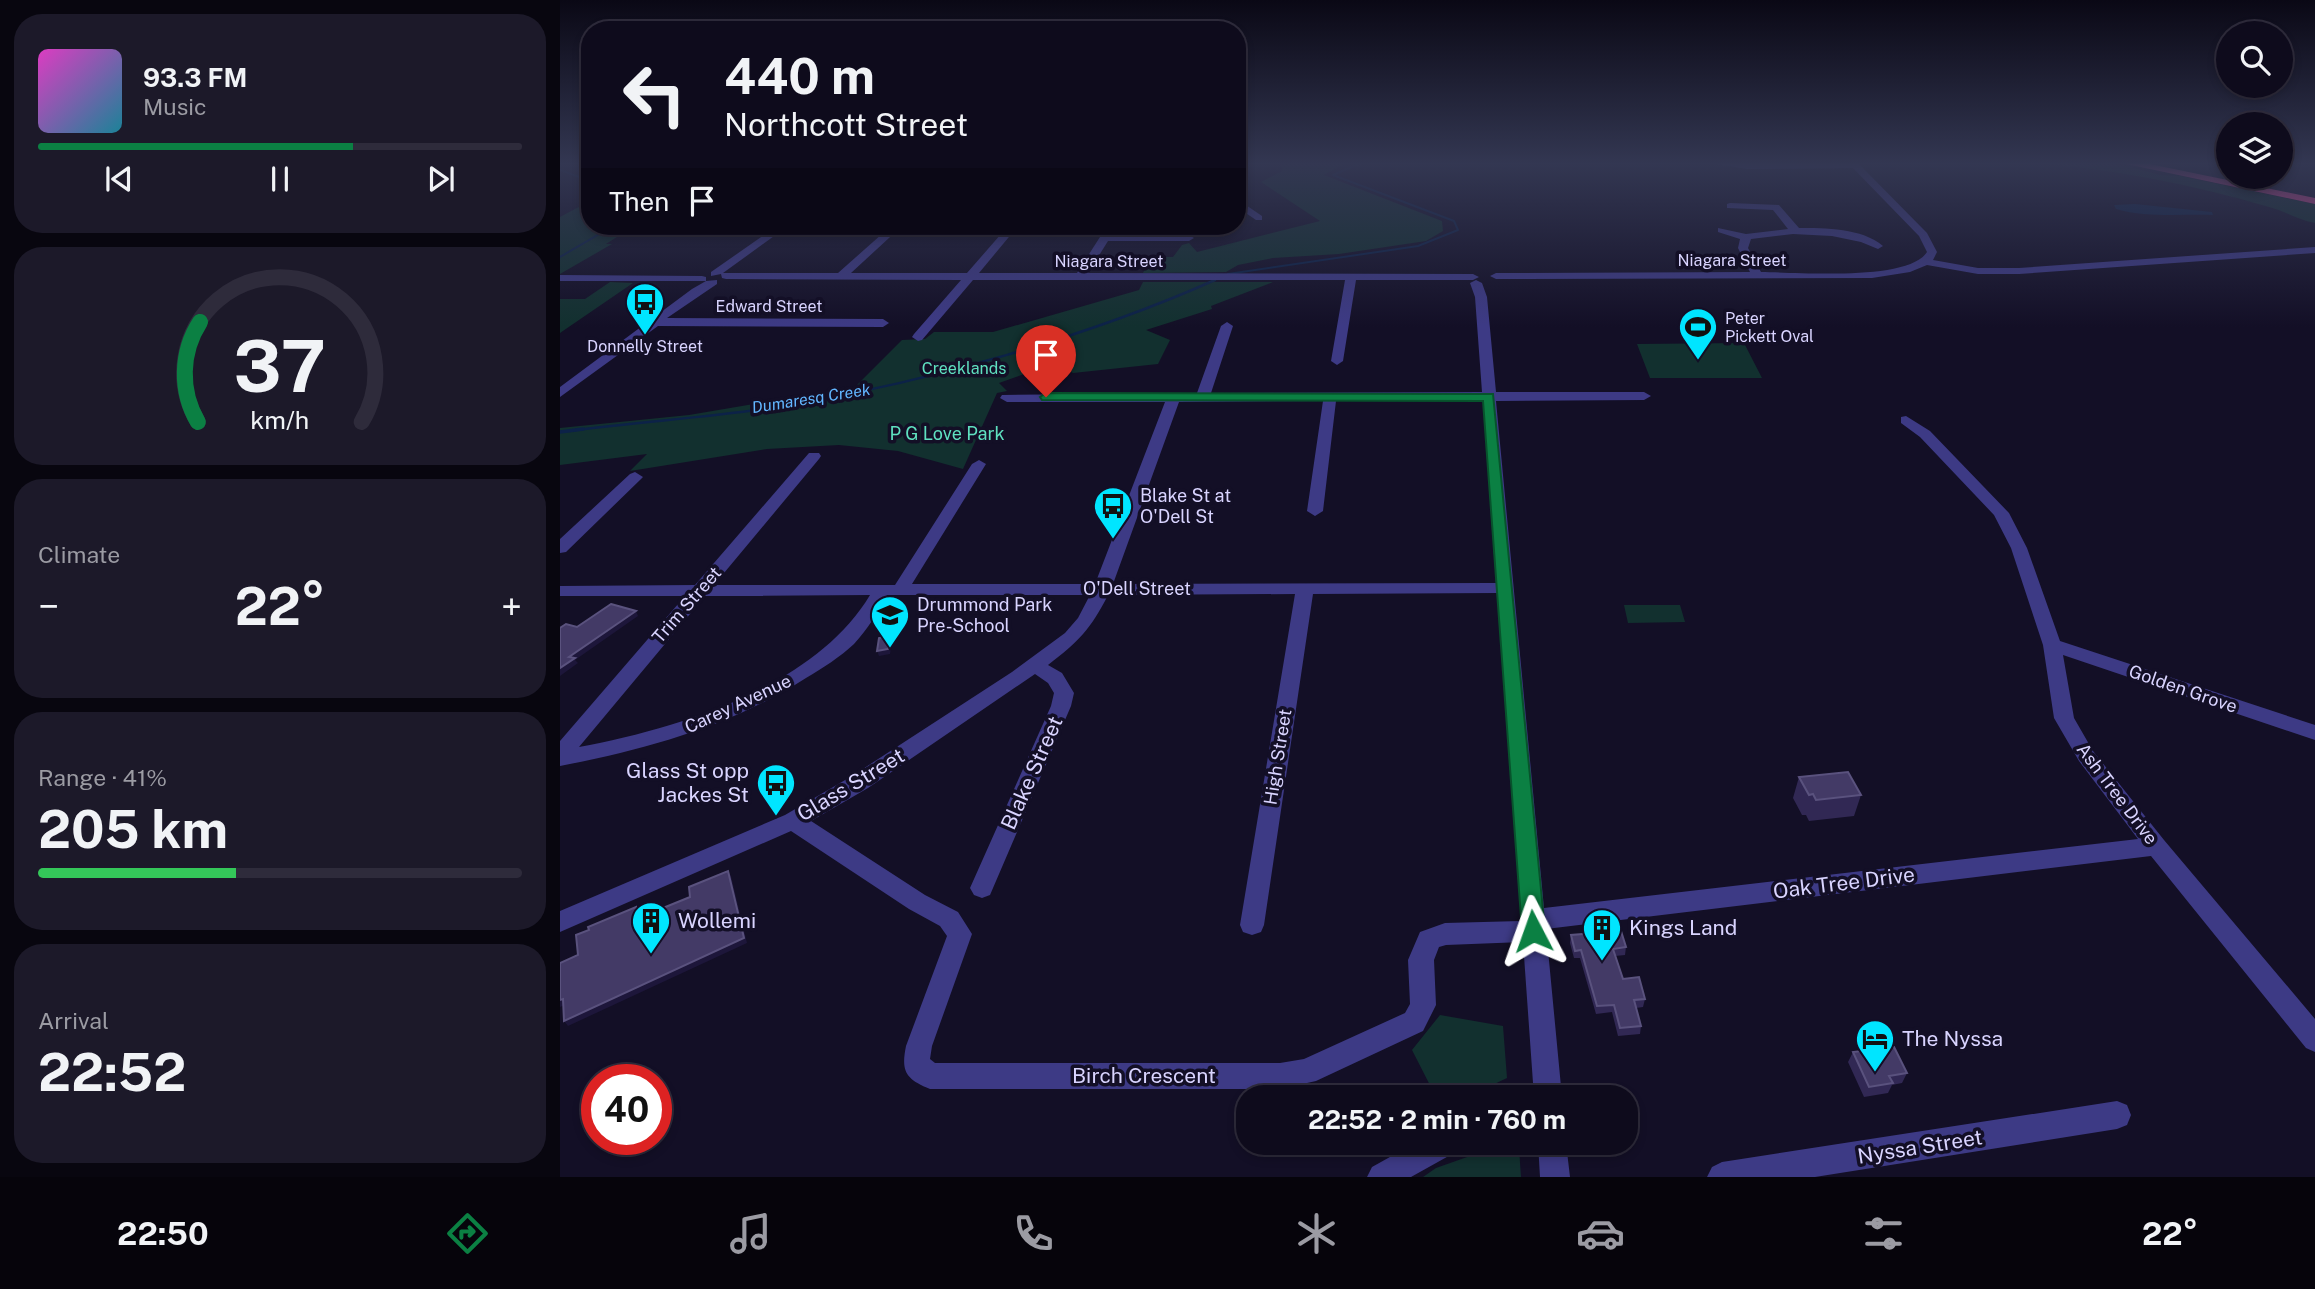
<!DOCTYPE html>
<html lang="en">
<head>
<meta charset="utf-8">
<style>
  :root { --surface:#0e0b1c; --page:#1c1929; --text:#f1f3f6; --muted:#9b9ba3; --line:#2e2b3b; --accent:#0b8043 }
  body { margin:0; font-family:"Public Sans",sans-serif; background:var(--page); color:var(--text); height:100vh; display:flex; flex-direction:column; font-size:26px; white-space:nowrap }
  * { box-sizing:border-box; margin:0 }
  p { font-size:23px; color:var(--muted) }
  .icon { flex:none; width:38px; height:38px; fill:none; stroke:currentColor; stroke-width:2; stroke-linecap:round; stroke-linejoin:round }
  .map { position:relative; flex:1; overflow:hidden }
  .drawer { display:flex; flex-direction:column; gap:14px; padding:14px; background:#08060f; width:560px }
  .drawer>* { flex:none }
  .guide { position:absolute; left:21px; top:21px; width:665px; height:214px; border-radius:28px; box-shadow:0 4px 10px #0003,0 0 0 2px var(--line); background:#0e0b1c; color:var(--text); overflow:hidden }
  .controls { position:absolute; left:1656px; top:21px; display:grid; gap:14px }
  .controls a { display:grid; place-items:center; width:77px; height:77px; border-radius:50%; background:var(--surface); box-shadow:0 4px 10px #0003,0 0 0 2px var(--line); font-size:35px }
  .speed { position:absolute; left:21px; top:1064px; display:flex; gap:14px; font-size:35px; font-weight:700; text-align:center }
  .speed>* { display:grid; place-content:center; width:91px; height:91px; border-radius:50%; background:var(--surface); box-shadow:0 4px 10px #0003,0 0 0 2px var(--line); line-height:1 }
  .speed .limit { border:10px solid #d22; background:#fff; color:#111 }
  .pin { position:absolute; display:grid; place-items:center; width:60px; height:60px; color:#fff; margin:-72px -30px; border-radius:50% 50% 50% 0; rotate:-45deg; box-shadow:0 0 7px #0007 }
  .pin .icon { rotate:45deg }
  .me { position:absolute; width:77px; margin:-38px; rotate:356deg; stroke-linejoin:round; filter:drop-shadow(0 0 5px #0008) }
  .turn { display:flex; align-items:center; gap:24px; height:147px; padding:0 28px; font-size:32px }
  .turn .icon { width:91px; height:91px; stroke-width:2.5 }
  .turn b { display:block; font-size:49px; line-height:60px }
  .then { display:flex; align-items:center; height:66px; padding:0 28px; background:#0003; gap:14px; font-size:26px }
  .big { font-size:52px; font-weight:700; line-height:1.1 }
  .drawer .widget { flex:1; display:flex; flex-direction:column; justify-content:center; gap:10px; min-width:0; padding:0 24px; border-radius:28px; background:var(--page) }
  .drawer .dial { align-items:center; gap:0 }
  .dial svg { height:182px; overflow:visible; fill:none; stroke:var(--line); stroke-width:7; stroke-linecap:round; text-anchor:middle }
  .dial text { fill:var(--text); stroke:none }
  .song { display:flex; align-items:center; gap:21px }
  .cover { width:84px; height:84px; border-radius:10px; background:linear-gradient(135deg,hsl(310 70% 55%),hsl(190 70% 35%)) }
  .played { height:7px; border-radius:4px; background:linear-gradient(90deg,var(--accent) 65%,var(--line) 65%) }
  .keys { display:flex; justify-content:space-around; direction:ltr }
  .heat { display:flex; justify-content:space-between; align-items:center; font-size:38px; direction:ltr }
  .charge { height:10px; border-radius:5px; background:linear-gradient(90deg,#34c759 41%,var(--line) 0) }
  .trip { position:absolute; left:676px; top:1085px; width:402px; height:70px; border-radius:28px; background:var(--surface); box-shadow:0 4px 10px #0003,0 0 0 2px var(--line); font-weight:700; line-height:70px; text-align:center }
  .menu { display:flex; height:112px; justify-content:space-around; align-items:center; background:#06040b; color:var(--muted) }
  .menu .icon { width:49px; height:49px }
  .menu .active { color:var(--accent) }
  .menu b { font-size:32px; color:var(--text) }
  main { display:flex; flex:1; min-height:0 }
  .map>svg:first-child { display:block }
  .green { fill:#12302f }
  .water { fill:#0c2248 }
  .lines { fill:none; stroke-linecap:round; stroke-linejoin:round }
  .stream-far2 { stroke:#0c2248; stroke-width:2 }
  .stream-far1 { stroke:#0c2248; stroke-width:2.5 }
  .stream { stroke:#0c2248; stroke-width:3.5 }
  .minor { fill:#3d3a85; fill-rule:evenodd }
  .highway { fill:#ff4fa3; fill-rule:evenodd }
  .wall { fill:#312854 }
  .shaded-wall { fill:#1d163a }
  .building { fill:#433a66; stroke:#5a527e; stroke-width:2 }
  .route { fill:#0b8043; stroke:#07532c; stroke-width:2 }
  .labels { text-anchor:middle; stroke-width:7; stroke-linejoin:round; paint-order:stroke }
  .far-street-label { font-size:16px; fill:#d9d4ff; stroke:#130f26 }
  .far-poi-label { font-size:16px; fill:#d9d4ff; stroke:#130f26; text-anchor:start }
  .far-park-label { font-size:16px; fill:#5fe0c0; stroke:#130f26 }
  .far-water-label { font-size:16px; font-style:italic; fill:#62b6ff; stroke:#130f26 }
  .park-label { font-size:18px; fill:#5fe0c0; stroke:#130f26 }
  .poi-label { font-size:18px; fill:#d9d4ff; stroke:#130f26; text-anchor:start }
  .street-label { font-size:18px; fill:#d9d4ff; stroke:#130f26 }
  .near-poi-label { font-size:21px; fill:#d9d4ff; stroke:#130f26; text-anchor:start }
  .near-street-label { font-size:21px; fill:#d9d4ff; stroke:#130f26 }
</style>
</head>
<body>
<main>
<section class="drawer">
<div class="widget">
<div class="song"><i class="cover"></i><div><b>93.3 FM</b><p>Music</p></div></div>
<div class="played"></div>
<div class="keys"><svg class="icon" aria-label="previous" viewBox="0 0 24 24"><path d="M18 5L8 12l10 7zM5 5v14"/></svg><svg class="icon" aria-label="pause" viewBox="0 0 24 24"><path d="M8 5v14M16 5v14"/></svg><svg class="icon" aria-label="next" viewBox="0 0 24 24"><path d="M6 5l10 7-10 7zM19 5v14"/></svg></div>
</div>
<div class="widget dial"><svg viewBox="0 0 100 80">
<path d="M14 69A42 42 0 1 1 86 69"/>
<path d="M14 69A42 42 0 0 1 15 25" stroke="#0b8043"/>
<text x="50" y="56" font-size="32" font-weight="700">37</text>
<text x="50" y="72" font-size="11">km/h</text>
</svg></div>
<div class="widget"><p>Climate</p>
<div class="heat"><a>−</a><b class="big">22°</b><a>+</a></div>
</div>
<div class="widget"><p>Range · 41%</p><b class="big">205 km</b><div class="charge"></div></div>
<div class="widget"><p>Arrival</p><b class="big">22:52</b></div>
</section>
<div class="map">
<svg width="1755" height="1177" viewBox="0 0 1755 1177">
  <rect width="100%" height="100%" fill="#130f26"/>
  <path class="green" d="M721,162H787L764,175L882,221L883,231L866,241L779,254L713,258L678,265L666,272L583,273L591,257H613L622,245L629,243L637,252L760,221L701,182L722,171Z
    M1470,162H1536L1571,167L1600,175L1620,176L1755,204V223C1738,220 1725,211 1709,207C1633,184 1550,169 1470,162Z
    M30,201V226H74L46,244H52L0,274V217Z
    M50,282L73,283L0,333V299H25Z
    M583,282H713L651,306L652,309L586,330L610,340L598,364L513,373L495,363L439,383L447,391L437,393L403,469L338,451L279,445L207,449L70,471L87,454L0,465V428L129,415L295,387L342,340L365,339L374,332H433L579,290Z
    M1184,343L1202,378H1090L1077,344Z
    M1064,605H1120L1125,622L1068,623Z
    M880,1015L943,1026L947,1078L907,1097H876L852,1050Z
    M944,1144L959,1148L961,1177H863L876,1168Z"/>
  <path class="water" d="M1575,204L1652,212L1653,215C1621,214 1587,218 1556,209L1554,205Z"/>
  <g class="lines">
    <path class="stream-far2" d="M0,170L30,181
      M0,257L53,226
      M668,274L858,246L898,230L894,221L773,175L803,162"/>
    <path class="stream-far1" d="M9,431C83,421 158,417 231,405C370,381 527,337 655,280"/>
    <path class="stream" d="M0,432L23,429"/>
    <path class="minor" d="M677,162H686L677,168Z
      M1144,162H1297L1367,233L1377,252L1373,260L1418,268H1459L1755,247V253L1459,274H1418L1367,265L1350,272L1312,278L936,279L930,276L936,273L1190,272L1178,248L1180,239L1158,232V228L1186,234L1228,229L1213,210L1167,208V204L1170,203L1219,205L1239,228C1265,228 1302,228 1323,246L1318,249L1301,242L1272,236L1233,234L1191,239L1188,248L1201,272C1236,272 1348,282 1367,252L1359,236L1293,168L1187,169Z
      M677,199L702,216V220H696L677,207Z
      M217,226H228L163,273H278L331,226H342L291,273H407L448,226H458L419,273H517L547,226H557L552,235H629L634,238L629,241H548L528,273L913,274L919,277L913,280H796L783,361L777,365L771,361L785,280H413L362,340L358,341L352,337L354,334L401,280L166,279L162,278L161,274L151,276V272Z
      M0,275L142,276L146,277V281L157,280V284L107,318L323,319L329,323L323,327L98,326L0,397V387L132,289L146,281H0Z
      M916,280L922,283L927,297L936,392H1084L1091,396L1084,400L936,401L984,908L1578,839L1519,761L1494,718L1483,645L1451,548L1434,515L1360,437L1341,423V417L1346,416L1370,431L1449,513L1467,548L1500,641L1755,725V740L1503,655L1514,718L1533,751L1604,840L1755,1019V1052L1746,1048L1591,856L986,929L1002,1097H974L963,942L886,945L879,947L874,960L876,1005L863,1031L756,1081L720,1089H370C345,1079 341,1071 346,1046L387,936L380,926L349,909L231,831L0,932V911L225,815L292,776L452,672L505,633L518,618L530,595H327C317,613 308,629 294,644C280,657 263,668 246,678C171,726 87,749 0,766V741L125,596H0V586L135,585L249,453H259L261,456L259,459L154,585H335L412,464L419,460L426,464L352,584H535L605,402H447L440,398L442,395L637,393L661,326L667,322L673,326L651,393L922,392L915,297L910,283ZM763,401L747,511L755,516L763,511L776,401H923L936,583L553,584L619,402ZM937,593L961,921L885,923L860,932L848,960L850,1004L845,1013L744,1059L720,1063H375L370,1059L372,1046L412,934L398,912L365,895L251,821L308,788L475,674L488,683L494,693L491,706L410,888L414,895L422,898L430,895L511,706L514,693L502,673L488,665C518,642 531,629 548,595L735,594L680,925L683,932L692,935L701,932L704,925L753,594ZM310,595C255,687 119,728 19,747L145,596Z
      M75,472L83,477L80,480L6,552L0,553V539L70,474Z
      M1557,1101L1567,1105L1571,1115L1567,1125L1557,1129L1255,1177H1147L1152,1167L1162,1162Z
      M855,1143H898L894,1153L851,1177H807L812,1167Z
      M978,1143H1006L1010,1177H980Z"/>
    <path class="highway" d="M1557,162H1580L1755,198V204Z"/>
  </g>
  <path class="wall" d="M177,226H207L202,230H178Z
    M1239,777L1301,795L1294,816L1249,821L1246,815H1242L1233,798Z
    M1011,935L1066,947L1065,955L1055,956L1063,979L1085,999L1083,1007L1076,1008L1081,1026L1080,1034L1058,1036L1052,1012L1036,1014L1020,958H1014L1010,943Z
    M1293,1052L1347,1073L1342,1083L1332,1085L1328,1093L1304,1097L1288,1062Z"/>
  <path class="shaded-wall" d="M76,611L78,616L15,660L18,663L0,676V668L9,657Z
    M330,636L332,641L330,654L319,656L317,651Z
    M168,871L171,876L187,943L8,1026L4,1021Z
    M76,907L80,912V925L76,919Z
    M3,999L7,1004L0,1007V1000Z"/>
  <path class="building" d="M51,604L76,611L9,657L15,658L0,668V628L6,624L17,627Z
    M330,636L328,649L317,651L319,638Z
    M1288,772L1301,795L1256,800L1253,794L1249,795L1239,777Z
    M168,871L184,938L4,1021L3,999L0,1000V963L18,955L16,935L29,930L28,927L76,907V919L130,897L129,887Z
    M1061,931L1066,947L1053,949L1063,979L1079,977L1085,999L1074,1000L1081,1026L1060,1028L1054,1005L1037,1006L1021,950L1015,951L1011,935Z
    M1334,1047L1347,1073L1329,1076L1333,1083L1309,1087L1293,1052Z"/>
  <linearGradient id="sky" x2="0" y2="1"><stop stop-color="#0a0815"/><stop offset="0.5" stop-color="#333752"/><stop offset="1" stop-color="#333752" stop-opacity="0"/></linearGradient>
  <rect width="1755" height="327" fill="url(#sky)"/>
  <path class="route" d="M486,393L933,394L985,931L981,937L973,940L965,937L962,931L923,401L482,400L480,397Z"/>
  <defs>
    <g id="bus-pin" transform="scale(2.0125)"><path d="M0 17L-7.5 6A9.5 9.5 0 1 1 7.5 6Z" fill="#00e5ff" stroke="#130f26"/><path d="M-5-6H5V4H4V6H2V4H-2V6H-4V4H-5ZM-3.5-4V0h7V-4ZM-3.5 1.2v1.5H-2V1.2ZM2 1.2v1.5H3.5V1.2Z" fill="#111"/></g>
    <g id="stadium-pin" transform="scale(2.0125)"><path d="M0 17L-7.5 6A9.5 9.5 0 1 1 7.5 6Z" fill="#00e5ff" stroke="#130f26"/><path d="M0-5a6.5 5 0 1 0 0 10a6.5 5 0 1 0 0-10ZM-3.5-1.8h7v3.6h-7Z" fill="#111"/></g>
    <g id="school-pin" transform="scale(2.0125)"><path d="M0 17L-7.5 6A9.5 9.5 0 1 1 7.5 6Z" fill="#00e5ff" stroke="#130f26"/><path d="M0-5L7-2L0 1L-7-2ZM-4 1L0 2.5L4 1V4Q0 6-4 4Z" fill="#111"/></g>
    <g id="building-pin" transform="scale(2.0125)"><path d="M0 17L-7.5 6A9.5 9.5 0 1 1 7.5 6Z" fill="#00e5ff" stroke="#130f26"/><path d="M-4-6H4V6H1V3H-1V6H-4ZM-2.5-4.3h1.7v1.8h-1.7ZM.8-4.3h1.7v1.8H.8ZM-2.5-1h1.7V.8h-1.7ZM.8-1h1.7V.8H.8Z" fill="#111"/></g>
    <g id="hotel-pin" transform="scale(2.0125)"><path d="M0 17L-7.5 6A9.5 9.5 0 1 1 7.5 6Z" fill="#00e5ff" stroke="#130f26"/><path d="M-6-4.5h1.5V1H6V5H4.5V3h-9V5H-6ZM-4 0a1.8 1.8 0 1 1 3.6 0ZM.5 0V-2.5h3Q6-2.5 6 0Z" fill="#111"/></g>
  </defs>
  <g fill-rule="evenodd">
    <use href="#bus-pin" x="85" y="302"/>
    <use href="#stadium-pin" x="1138" y="327"/>
    <use href="#bus-pin" x="553" y="506"/>
    <use href="#school-pin" x="330" y="615"/>
    <use href="#bus-pin" x="216" y="783"/>
    <use href="#building-pin" x="91" y="921"/>
    <use href="#building-pin" x="1042" y="928"/>
    <use href="#hotel-pin" x="1315" y="1039"/>
  </g>
  <g class="labels">
    <g class="far-street-label">
      <text x="1172" y="266">Niagara Street</text>
      <text x="549" y="267">Niagara Street</text>
      <text x="209" y="312">Edward Street</text>
    </g>
    <g class="far-poi-label">
      <text x="1165" y="324">Peter<tspan x="1165" dy="18">Pickett Oval</tspan></text>
      <text x="85" y="352" text-anchor="middle">Donnelly Street</text>
    </g>
    <g class="far-park-label">
      <text x="404" y="374">Creeklands</text>
    </g>
    <g class="far-water-label">
      <text transform="translate(251 398) rotate(-9)" y="6">Dumaresq Creek</text>
    </g>
    <g class="park-label">
      <text x="387" y="440">P G Love Park</text>
    </g>
    <g class="poi-label">
      <text x="580" y="502">Blake St at<tspan x="580" dy="21">O'Dell St</tspan></text>
      <text x="357" y="611">Drummond Park<tspan x="357" dy="21">Pre-School</tspan></text>
    </g>
    <g class="street-label">
      <text x="577" y="595">O'Dell Street</text>
      <text transform="translate(127 605) rotate(-49)" y="6">Trim Street</text>
      <text transform="translate(1623 689) rotate(19)" y="6">Golden Grove</text>
      <text transform="translate(178 704) rotate(-25)" y="6">Carey Avenue</text>
      <text transform="translate(718 757) rotate(-81)" y="6">High Street</text>
      <text transform="translate(1557 794) rotate(53)" y="6">Ash Tree Drive</text>
    </g>
    <g class="near-poi-label">
      <text x="189" y="778" text-anchor="end">Glass St opp<tspan x="189" dy="24">Jackes St</tspan></text>
      <text x="118" y="928">Wollemi</text>
      <text x="1069" y="935">Kings Land</text>
      <text x="1342" y="1046">The Nyssa</text>
    </g>
    <g class="near-street-label">
      <text transform="translate(472 773) rotate(-66)" y="7">Blake Street</text>
      <text transform="translate(291 785) rotate(-31)" y="7">Glass Street</text>
      <text transform="translate(1284 883) rotate(-7)" y="7">Oak Tree Drive</text>
      <text x="584" y="1083">Birch Crescent</text>
      <text transform="translate(1360 1147) rotate(-9)" y="7">Nyssa Street</text>
    </g>
  </g>
</svg>
<div class="controls">
<a><svg class="icon" aria-label="search" viewBox="0 0 24 24"><circle cx="10" cy="10" r="6"/><path d="M15 15l6 6"/></svg></a>
<a><svg class="icon" aria-label="layers" viewBox="0 0 24 24"><path d="M12 4l9 5-9 5-9-5zM3 14l9 5 9-5"/></svg></a>
</div>
<div class="speed"><div class="limit">40</div></div>
<div class="pin" style="left:486px;top:397px;background:#d93025"><svg class="icon" aria-label="arrive" viewBox="0 0 24 24"><path d="M6 21V4h12l-3 4 3 4H6"/></svg></div>
<svg class="me" style="left:973px;top:931px" viewBox="-20 -20 40 40"><path d="M0-17L14 15 0 8-14 15z" fill="#0b8043" stroke="#fff" stroke-width="4"/></svg>
<div class="trip">22:52 · 2 min · 760 m</div>
<div class="guide">
<div class="turn"><svg class="icon" aria-label="left" viewBox="0 0 24 24"><path d="M17 20v-9H6M10 6l-5 5 5 5"/></svg><div><b>440 m</b>Northcott Street</div></div>
<div class="then">Then<svg class="icon" aria-label="arrive" viewBox="0 0 24 24"><path d="M6 21V4h12l-3 4 3 4H6"/></svg></div>
</div>
</div>
</main>
<nav class="menu">
<b>22:50</b>
<svg class="icon active" aria-label="directions" viewBox="0 0 24 24"><path d="M12 3l9 9-9 9-9-9zM9 14v-3h6M13 9l2 2-2 2"/></svg>
<svg class="icon" aria-label="music" viewBox="0 0 24 24"><path d="M9 18V5l10-2v13"/><circle cx="6" cy="18" r="3"/><circle cx="16" cy="16" r="3"/></svg>
<svg class="icon" aria-label="phone" viewBox="0 0 24 24"><path d="M5 4h4l2 5-3 2q2 4 5 5l2-3 5 2v4C11 20 4 13 5 4z"/></svg>
<svg class="icon" aria-label="climate" viewBox="0 0 24 24"><path d="M12 3v18M4 7l16 10M4 17L20 7"/></svg>
<svg class="icon" aria-label="car" viewBox="0 0 24 24"><path d="M5 17H2v-5l4-1 3-4h7l3 4 3 1v5h-3M9 17h6M6 11h13"/><circle cx="7" cy="17" r="2"/><circle cx="17" cy="17" r="2"/></svg>
<svg class="icon" aria-label="filters" viewBox="0 0 24 24"><path d="M4 7h16M4 17h16"/><circle cx="9" cy="7" r="2"/><circle cx="15" cy="17" r="2"/></svg>
<b>22°</b>
</nav>
</body>
</html>
